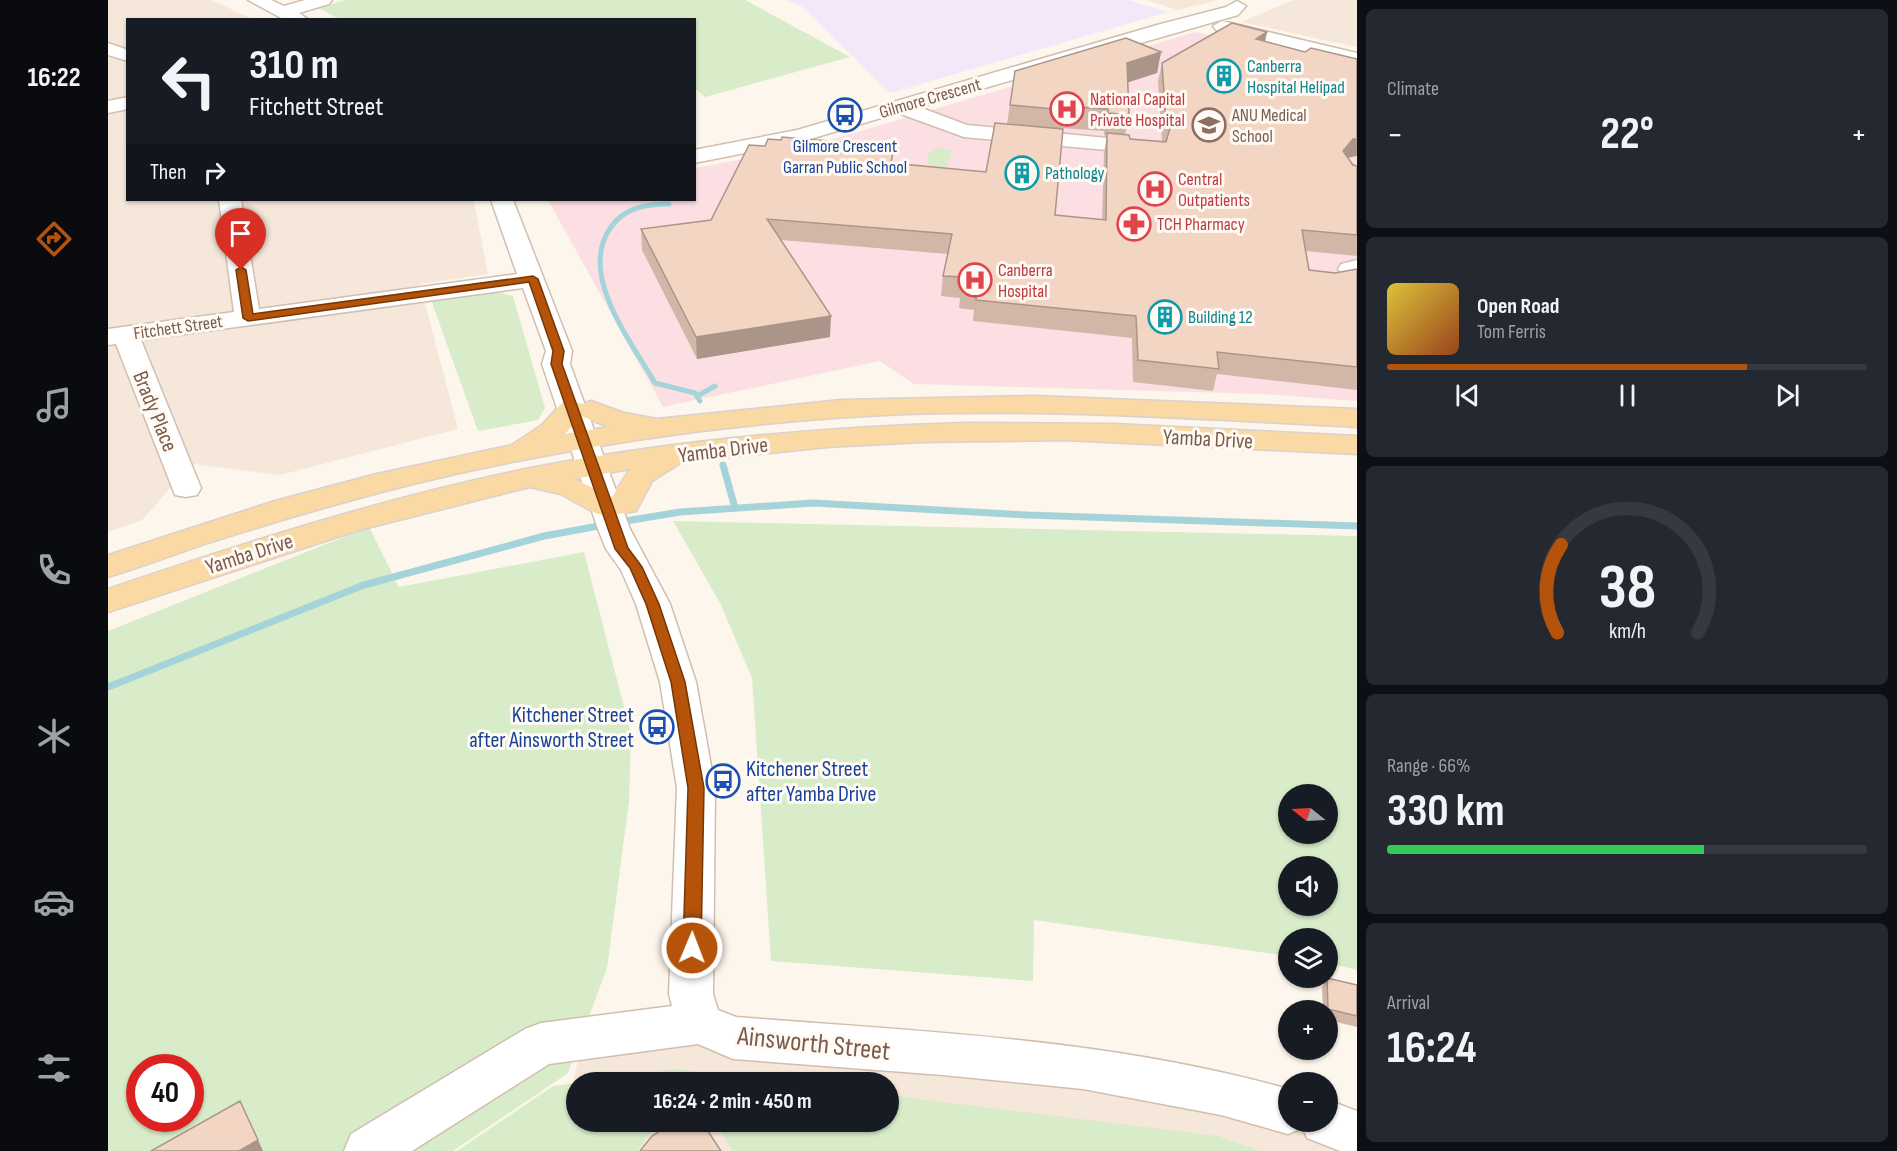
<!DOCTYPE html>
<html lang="en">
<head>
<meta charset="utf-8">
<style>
  :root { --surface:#171b24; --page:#242831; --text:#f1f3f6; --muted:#9ea1a6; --line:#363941; --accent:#b45309 }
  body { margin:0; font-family:"Sofia Sans Condensed",sans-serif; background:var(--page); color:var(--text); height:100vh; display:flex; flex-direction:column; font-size:22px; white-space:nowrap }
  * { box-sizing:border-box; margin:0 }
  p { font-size:20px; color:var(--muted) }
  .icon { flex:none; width:33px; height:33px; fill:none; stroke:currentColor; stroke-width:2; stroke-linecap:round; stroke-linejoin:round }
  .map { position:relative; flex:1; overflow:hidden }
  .panel { display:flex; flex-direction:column; gap:9px; padding:9px; background:#0d0f14; width:540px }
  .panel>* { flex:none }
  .guide { position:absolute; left:18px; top:18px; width:570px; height:183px; border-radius:0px; box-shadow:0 2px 4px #0004; background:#171b24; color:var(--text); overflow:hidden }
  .needle { width:39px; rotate:288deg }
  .controls { position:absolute; left:1170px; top:784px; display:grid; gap:12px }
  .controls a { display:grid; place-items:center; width:60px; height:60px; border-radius:50%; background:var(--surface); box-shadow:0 2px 4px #0004; font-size:30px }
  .speed { position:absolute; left:18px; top:1054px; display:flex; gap:12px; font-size:30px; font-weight:700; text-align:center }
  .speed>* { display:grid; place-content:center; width:78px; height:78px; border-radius:50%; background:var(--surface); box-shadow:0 2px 4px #0004; line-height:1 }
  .speed .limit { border:9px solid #d22; background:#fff; color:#111 }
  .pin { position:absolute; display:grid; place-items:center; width:51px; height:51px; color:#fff; margin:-62px -26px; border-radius:50% 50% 50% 0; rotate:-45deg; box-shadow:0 0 6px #0007 }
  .pin .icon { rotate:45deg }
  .me { position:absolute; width:66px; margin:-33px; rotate:1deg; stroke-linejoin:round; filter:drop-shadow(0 0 4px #0008) }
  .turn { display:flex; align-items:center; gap:21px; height:126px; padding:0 24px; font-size:27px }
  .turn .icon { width:78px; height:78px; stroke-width:2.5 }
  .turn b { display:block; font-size:42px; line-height:51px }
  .then { display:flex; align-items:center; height:57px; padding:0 24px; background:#0003; gap:12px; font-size:22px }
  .big { font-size:45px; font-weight:700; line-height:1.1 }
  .panel .widget { flex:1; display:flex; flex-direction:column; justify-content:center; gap:9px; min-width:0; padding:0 21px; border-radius:9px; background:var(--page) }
  .panel .dial { align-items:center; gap:0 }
  .dial svg { height:156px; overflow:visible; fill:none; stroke:var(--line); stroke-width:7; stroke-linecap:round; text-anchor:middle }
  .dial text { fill:var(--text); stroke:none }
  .song { display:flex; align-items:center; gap:18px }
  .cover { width:72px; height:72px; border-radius:9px; background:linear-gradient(135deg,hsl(50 70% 55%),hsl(20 70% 35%)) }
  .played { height:6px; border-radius:3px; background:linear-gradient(90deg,var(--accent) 75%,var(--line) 75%) }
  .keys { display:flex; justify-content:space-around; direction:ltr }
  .heat { display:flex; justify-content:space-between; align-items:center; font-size:33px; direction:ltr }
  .charge { height:9px; border-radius:4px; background:linear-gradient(90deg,#34c759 66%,var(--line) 0) }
  .trip { position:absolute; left:458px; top:1072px; width:333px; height:60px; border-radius:30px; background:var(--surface); box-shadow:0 2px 4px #0004; font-weight:700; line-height:60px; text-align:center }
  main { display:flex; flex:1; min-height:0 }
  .tab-bar { display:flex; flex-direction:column; width:108px; justify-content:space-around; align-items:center; background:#090b0e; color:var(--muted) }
  .tab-bar .icon { width:42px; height:42px }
  .tab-bar .on { color:var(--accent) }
  .tab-bar b { font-size:27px; color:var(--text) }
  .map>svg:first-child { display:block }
  .residential { fill:#f5e8da; fill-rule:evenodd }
  .education { fill:#f3e8fa }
  .medical { fill:#fbdfe3 }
  .green { fill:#d8ecc9; fill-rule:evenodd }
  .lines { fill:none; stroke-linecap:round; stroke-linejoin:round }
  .stream-far1 { stroke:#a5d3da; stroke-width:5 }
  .stream { stroke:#a5d3da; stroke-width:7 }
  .minor-casing { stroke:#d1beb0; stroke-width:3 }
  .major-casing { stroke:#dad1cd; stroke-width:3 }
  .minor { fill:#fff; fill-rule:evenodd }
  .major { fill:#fbd9a5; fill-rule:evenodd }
  .wall { fill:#d1b7a8; fill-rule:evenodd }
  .shaded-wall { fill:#aa9588 }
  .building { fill:#f3d5c3; stroke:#aa9588; stroke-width:1.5 }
  .route { fill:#b45309; stroke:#753606; stroke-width:1.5 }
  .labels { text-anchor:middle; stroke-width:6; stroke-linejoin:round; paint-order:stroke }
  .far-culture-label { font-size:18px; fill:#0d838f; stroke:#fffaf3; text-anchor:start }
  .far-street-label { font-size:18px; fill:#7a5c4d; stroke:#fffaf3 }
  .far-health-label { font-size:18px; fill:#be3a42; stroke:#fffaf3; text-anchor:start }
  .far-education-label { font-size:18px; fill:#785e54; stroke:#fffaf3; text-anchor:start }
  .far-transit-label { font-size:18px; fill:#164399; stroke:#fffaf3 }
  .street-label { font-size:22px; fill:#7a5c4d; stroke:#fffaf3 }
  .transit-label { font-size:22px; fill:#164399; stroke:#fffaf3; text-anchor:end }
  .near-street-label { font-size:27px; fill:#7a5c4d; stroke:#fffaf3 }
</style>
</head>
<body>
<main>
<nav class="tab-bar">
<b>16:22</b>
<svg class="icon on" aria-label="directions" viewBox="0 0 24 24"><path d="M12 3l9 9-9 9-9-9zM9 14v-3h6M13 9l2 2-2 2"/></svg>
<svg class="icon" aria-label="music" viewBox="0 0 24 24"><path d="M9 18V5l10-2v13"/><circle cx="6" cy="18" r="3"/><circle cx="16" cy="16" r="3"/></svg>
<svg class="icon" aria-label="phone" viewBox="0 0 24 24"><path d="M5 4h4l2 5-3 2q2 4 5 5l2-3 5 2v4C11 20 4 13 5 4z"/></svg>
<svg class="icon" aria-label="climate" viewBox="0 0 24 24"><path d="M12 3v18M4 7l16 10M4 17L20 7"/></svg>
<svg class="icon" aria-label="car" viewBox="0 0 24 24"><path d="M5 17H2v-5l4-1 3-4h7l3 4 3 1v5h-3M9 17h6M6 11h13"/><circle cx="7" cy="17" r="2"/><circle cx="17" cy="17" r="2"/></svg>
<svg class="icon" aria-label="filters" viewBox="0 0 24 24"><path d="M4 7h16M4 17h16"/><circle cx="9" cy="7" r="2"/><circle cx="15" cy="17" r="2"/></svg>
</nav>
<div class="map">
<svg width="1249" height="1151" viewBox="0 0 1249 1151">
  <rect width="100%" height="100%" fill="#fdf6ec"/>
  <path class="residential" d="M0,0H103L145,19L20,20V200H363L366,202L380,274L312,284L350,429L172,475L84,464L34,520L0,532Z
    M1037,0H1111L1070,10Z
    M1186,0H1249V47L1133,22Z
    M582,1040L1060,1100L1222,1138L1249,1151H450L473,1047ZM468,1083H780V1122H468Z"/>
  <path class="education" d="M677,0H1020L1060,12L782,93L693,6Z"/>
  <path class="medical" d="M1087,32L1249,68V401L1154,394L806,384L772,361L555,407L440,200H586L587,168L695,148Z"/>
  <path class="green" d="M237,0H637L742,57L597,97L587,88L586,20H233L211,8Z
    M831,147L844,151L839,166L829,168L820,163V154Z
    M380,290L405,296L437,408L430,420L370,431L323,300Z
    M565,521L1249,536V970L1220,963V939H1180V956L926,920L925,981L663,961L644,678L612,603ZM1180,795H1220V834H1180ZM1180,867H1220V906H1180Z
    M261,527L291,587L476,552L523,734L521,801L499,968L460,1073L345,1151H0V631ZM32,1068H82V1119H32Z
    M569,1069L681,1083H468Z
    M468,1083V1122H568L540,1135L529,1151H349L445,1086Z
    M780,1095L1110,1136L1153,1151H625L606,1122H780Z"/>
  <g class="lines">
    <path class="stream-far1" d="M561,204C539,204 517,207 503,227C469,274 523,341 547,383L587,393L592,401
      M591,395L607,386"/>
    <path class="stream" d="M615,465L627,508
      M512,522L572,512L705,503L919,515L1249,526
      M0,687L256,585L436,536L496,525"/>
    <g class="minor-casing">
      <path id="minor" d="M140,0H163L176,6L197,0H224L221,4L191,13L201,20H177Z
        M1129,1L1138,6L1130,15L811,107L859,125L1043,142L1051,143L1054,148L1051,153L1043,154L856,137L790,113L692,142L586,163V150L689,130L1049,25L1118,7Z
        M1114,21L1249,53V65L1108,30L1105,26Z
        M0,43L20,50V61L0,55Z
        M20,97V109L0,113V101Z
        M111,200H133L151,309L409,274L383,200H405L464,351L462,364L522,529L562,604L588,682L607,788L605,994L610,1010L628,1017C814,1032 1000,1038 1180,1089V1122H1220V1100L1249,1111V1151H1232L1199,1138L1195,1128L1180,1134L1113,1115L975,1089L835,1075L625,1059L590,1044L441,1064L304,1151H236L243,1134L417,1029L433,1023L564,1006L561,994L569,788L552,682L528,604L513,570L498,549L490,529L434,364L438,351L415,288L33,340L93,488L89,495L78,497L67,495L8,344L0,345V329L126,312Z
        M1249,260V284L1240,282L1230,269L1233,264Z"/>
    </g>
    <g class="major-casing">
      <path id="major" d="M927,396L1249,409V427C1098,419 947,409 797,414C650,420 504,440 361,471C274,490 188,515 103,542C68,553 35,567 0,577V555L167,501L269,474L404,445L434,425L454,403L464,400L474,404L483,401L516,413L549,419L733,400ZM473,416L501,427L457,434Z
        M860,423L1006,424L1249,436V454L957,440L813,442L719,447L574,462L544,481L528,511L498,516L487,513L453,494L422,487L251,530L0,612V589C139,542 279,497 423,468C567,440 713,427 860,423ZM522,469L504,497L466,479Z"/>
    </g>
    <use href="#minor" class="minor"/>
    <use href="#major" class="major"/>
  </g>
  <path class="wall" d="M1159,32L1157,41L1240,158L1245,165L1249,166V256L1198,251L1201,270L1227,273L1249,269V390L1109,374L1105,391L1025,382L1024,338L865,321L866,310L851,308L852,298L833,296L835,276L840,254L673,240L722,337L589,359L534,250L533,229L603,220L657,146L754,149L784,163L878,172L899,124L907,71L1053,52L1049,73L1020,82L1021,115L1017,135L1022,139L1054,141L1050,81L1054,63ZM953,128L996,131V135L999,136L996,152L994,220L947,215Z
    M1219,978L1249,985V1027L1220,1020V1011H1215L1214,988Z"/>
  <path class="shaded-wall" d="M1159,32L1155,50L1148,39Z
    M1053,52L1049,73L1015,84L1019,63Z
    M1245,139H1249V156L1239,158L1235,151Z
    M723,316L722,337L589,359L588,337Z
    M150,1140L155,1151H131Z"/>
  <path class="building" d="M1124,23L1159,32L1148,39L1197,52L1203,48L1249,59V139H1245L1235,151L1245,165L1249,166V235L1194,230L1201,270L1227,273L1249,269V367L1109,352L1111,369L1030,360L1028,316L868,300L869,289L853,288L855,277L835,276L844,234L659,219L723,316L588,337L533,229L603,220L641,145L657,146L660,139L673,140L674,137L755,144L753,149L785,152L783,163L878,172L887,123L955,129L947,215L998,220L999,133L1021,135L1022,139L1058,142L1062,128L1058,122L1054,63Z
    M1018,38L1053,52L1019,63L1021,115L1000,113V109L957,106L956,110L902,105L907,71Z
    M1219,978L1249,985V1016L1220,1009Z
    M132,1101L150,1140L131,1151H43Z
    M566,1122H594L613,1151H532L544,1136Z"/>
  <path class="route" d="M133,267L138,270L145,314L425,276L430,279L456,351L454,364L520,548L534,567L551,604L577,682L596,788L593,948L590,954L584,956L577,954L575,948L580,788L563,682L538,604L522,568L507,549L443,364L445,351L421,282L140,321L135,318L128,270Z"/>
  <defs>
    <g id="building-ring" transform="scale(1.725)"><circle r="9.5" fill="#fffaf3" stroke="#0f9aa8" stroke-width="1.5"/><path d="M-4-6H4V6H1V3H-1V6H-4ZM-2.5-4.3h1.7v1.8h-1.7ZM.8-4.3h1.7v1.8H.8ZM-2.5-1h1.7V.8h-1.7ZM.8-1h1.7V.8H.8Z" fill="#0f9aa8"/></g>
    <g id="hospital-ring" transform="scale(1.725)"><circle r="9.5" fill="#fffaf3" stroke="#e0444e" stroke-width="1.5"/><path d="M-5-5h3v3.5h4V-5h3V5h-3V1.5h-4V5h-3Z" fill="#e0444e"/></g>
    <g id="bus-ring" transform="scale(1.725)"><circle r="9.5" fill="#fffaf3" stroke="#1a4fb4" stroke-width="1.5"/><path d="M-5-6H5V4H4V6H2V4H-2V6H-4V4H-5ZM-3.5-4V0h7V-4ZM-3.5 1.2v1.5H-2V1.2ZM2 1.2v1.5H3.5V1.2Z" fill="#1a4fb4"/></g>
    <g id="university-ring" transform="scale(1.725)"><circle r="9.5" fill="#fffaf3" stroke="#8d6e63" stroke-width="1.5"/><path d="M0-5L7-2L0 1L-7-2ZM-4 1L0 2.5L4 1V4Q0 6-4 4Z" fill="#8d6e63"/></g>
    <g id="pharmacy-ring" transform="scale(1.725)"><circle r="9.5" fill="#fffaf3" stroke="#e0444e" stroke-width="1.5"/><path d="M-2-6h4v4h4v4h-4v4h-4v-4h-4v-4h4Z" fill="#e0444e"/></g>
  </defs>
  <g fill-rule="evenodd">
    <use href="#building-ring" x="1116" y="76"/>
    <use href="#hospital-ring" x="959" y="109"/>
    <use href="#bus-ring" x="737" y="115"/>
    <use href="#university-ring" x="1101" y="125"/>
    <use href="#building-ring" x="914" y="173"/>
    <use href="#hospital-ring" x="1047" y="189"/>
    <use href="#pharmacy-ring" x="1026" y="224"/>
    <use href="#hospital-ring" x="867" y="280"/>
    <use href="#building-ring" x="1057" y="317"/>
    <use href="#bus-ring" x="549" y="727"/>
    <use href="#bus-ring" x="615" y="781"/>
  </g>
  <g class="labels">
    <g class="far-culture-label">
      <text x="1139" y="72">Canberra<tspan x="1139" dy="21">Hospital Helipad</tspan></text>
      <text x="937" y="179">Pathology</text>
      <text x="1080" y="323">Building 12</text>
    </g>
    <g class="far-street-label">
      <text transform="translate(822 98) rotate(-16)" y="6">Gilmore Crescent</text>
      <text transform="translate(70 327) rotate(-8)" y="6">Fitchett Street</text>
    </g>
    <g class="far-health-label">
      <text x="982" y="105">National Capital<tspan x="982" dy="21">Private Hospital</tspan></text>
      <text x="1070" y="185">Central<tspan x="1070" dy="21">Outpatients</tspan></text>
      <text x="1049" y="230">TCH Pharmacy</text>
      <text x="890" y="276">Canberra<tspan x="890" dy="21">Hospital</tspan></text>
    </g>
    <g class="far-education-label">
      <text x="1124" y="121">ANU Medical<tspan x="1124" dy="21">School</tspan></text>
    </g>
    <g class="far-transit-label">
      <text x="737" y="152">Gilmore Crescent<tspan x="737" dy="21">Garran Public School</tspan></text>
    </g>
    <g class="street-label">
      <text transform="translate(48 411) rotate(68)" y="8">Brady Place</text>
      <text transform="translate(1100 438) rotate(3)" y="8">Yamba Drive</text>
      <text transform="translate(615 449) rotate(-7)" y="8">Yamba Drive</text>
      <text transform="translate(141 553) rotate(-18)" y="8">Yamba Drive</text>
    </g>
    <g class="transit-label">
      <text x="526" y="722">Kitchener Street<tspan x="526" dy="25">after Ainsworth Street</tspan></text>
      <text x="638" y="776" text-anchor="start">Kitchener Street<tspan x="638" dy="25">after Yamba Drive</tspan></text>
    </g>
    <g class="near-street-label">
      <text transform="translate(706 1043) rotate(6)" y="9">Ainsworth Street</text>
    </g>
  </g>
</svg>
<div class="controls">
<a><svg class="needle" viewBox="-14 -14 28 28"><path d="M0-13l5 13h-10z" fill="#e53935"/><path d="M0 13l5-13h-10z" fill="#9ea1a6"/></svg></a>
<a><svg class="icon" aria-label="sound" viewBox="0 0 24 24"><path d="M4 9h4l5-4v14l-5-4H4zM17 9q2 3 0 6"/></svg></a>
<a><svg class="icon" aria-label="layers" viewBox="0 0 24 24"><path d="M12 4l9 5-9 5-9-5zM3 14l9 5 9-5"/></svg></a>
<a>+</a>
<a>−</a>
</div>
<div class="speed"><div class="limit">40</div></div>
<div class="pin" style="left:133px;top:270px;background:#d93025"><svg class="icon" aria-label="arrive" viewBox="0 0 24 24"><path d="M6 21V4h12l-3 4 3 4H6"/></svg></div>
<svg class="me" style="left:584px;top:948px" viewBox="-20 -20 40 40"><circle r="17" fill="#b45309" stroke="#fff" stroke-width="3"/><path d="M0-11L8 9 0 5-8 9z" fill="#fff"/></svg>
<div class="trip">16:24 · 2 min · 450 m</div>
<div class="guide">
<div class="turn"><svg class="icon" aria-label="left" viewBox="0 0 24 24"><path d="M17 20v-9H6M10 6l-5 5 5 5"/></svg><div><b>310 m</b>Fitchett Street</div></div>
<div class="then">Then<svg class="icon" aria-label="right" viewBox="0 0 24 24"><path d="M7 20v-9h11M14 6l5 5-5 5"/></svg></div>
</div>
</div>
<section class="panel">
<div class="widget"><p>Climate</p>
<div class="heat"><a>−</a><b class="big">22°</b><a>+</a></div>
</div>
<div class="widget">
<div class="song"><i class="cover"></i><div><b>Open Road</b><p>Tom Ferris</p></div></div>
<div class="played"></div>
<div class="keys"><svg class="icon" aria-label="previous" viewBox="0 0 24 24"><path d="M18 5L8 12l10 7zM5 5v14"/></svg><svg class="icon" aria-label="pause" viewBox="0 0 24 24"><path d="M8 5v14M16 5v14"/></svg><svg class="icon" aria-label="next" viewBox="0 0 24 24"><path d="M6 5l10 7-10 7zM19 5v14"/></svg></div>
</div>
<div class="widget dial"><svg viewBox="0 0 100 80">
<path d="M14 69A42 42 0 1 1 86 69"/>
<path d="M14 69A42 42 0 0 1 16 24" stroke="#b45309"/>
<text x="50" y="56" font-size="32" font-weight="700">38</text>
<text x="50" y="72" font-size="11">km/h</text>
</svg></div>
<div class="widget"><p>Range · 66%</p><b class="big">330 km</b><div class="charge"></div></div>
<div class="widget"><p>Arrival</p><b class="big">16:24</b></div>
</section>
</main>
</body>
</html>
